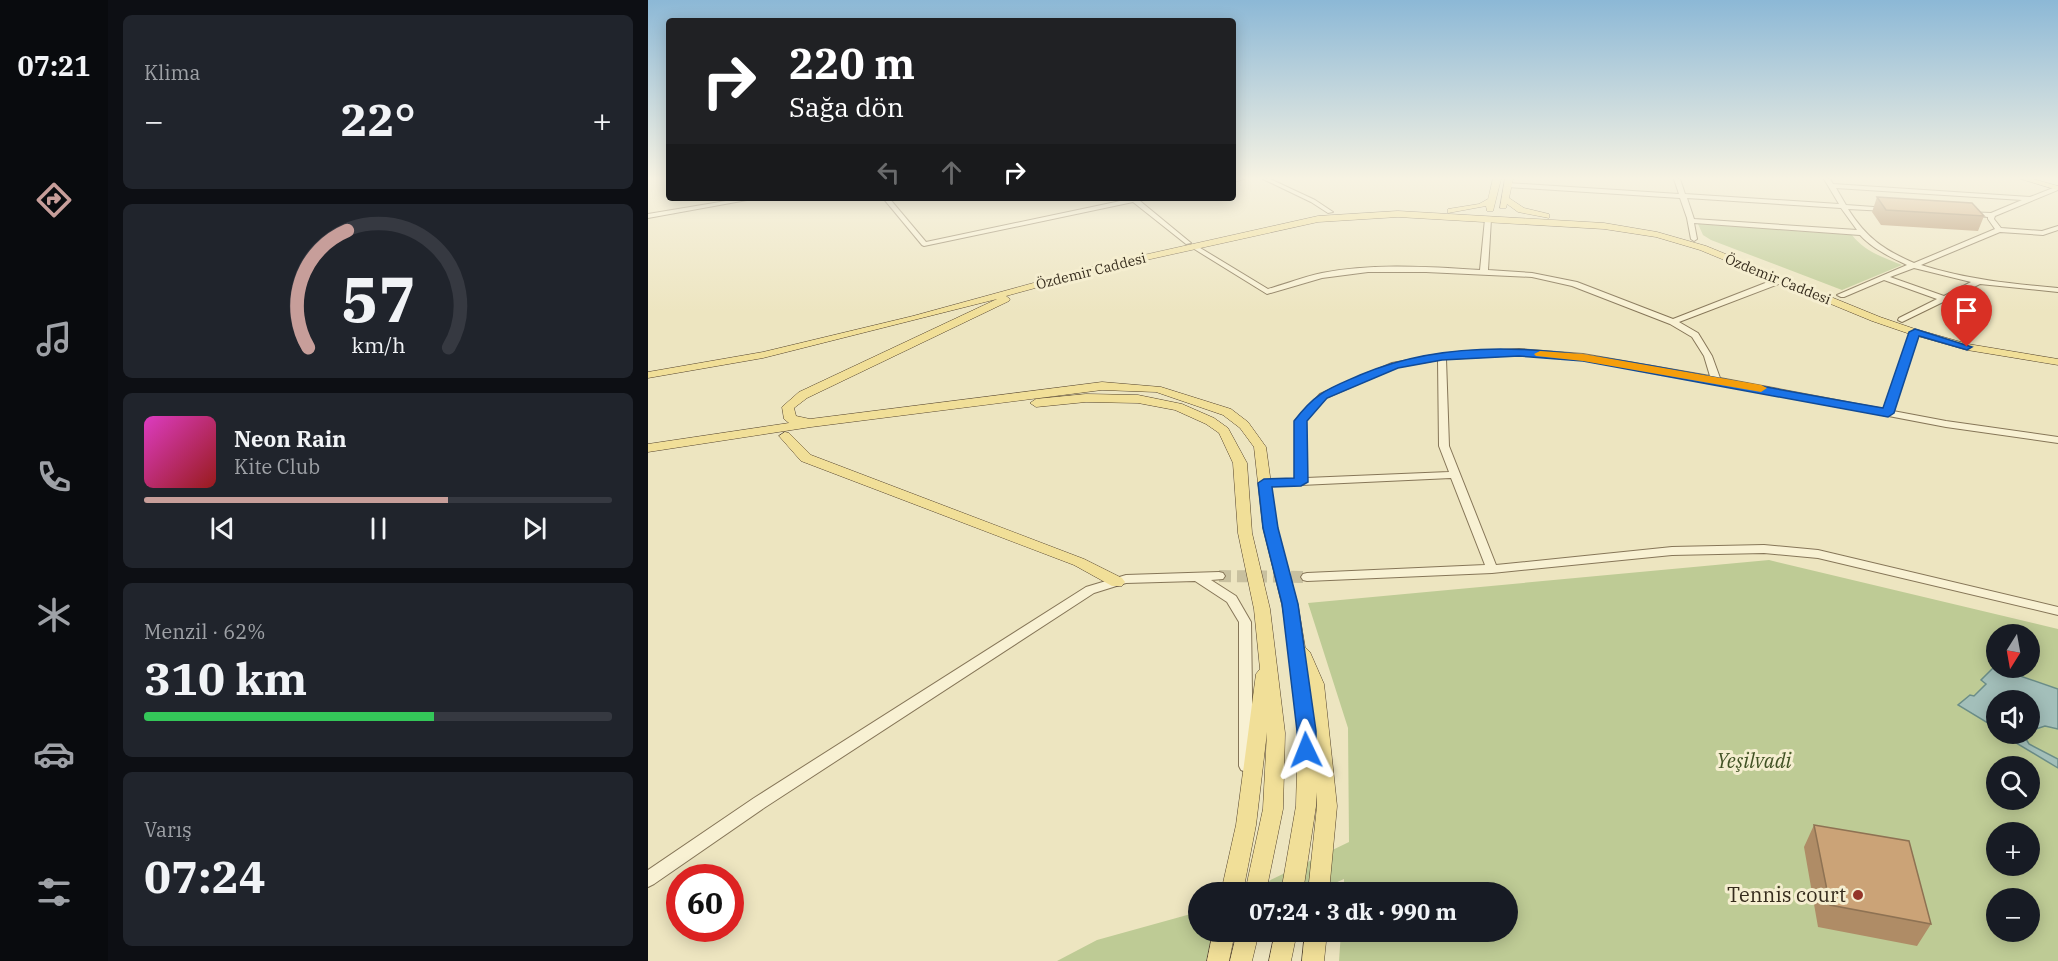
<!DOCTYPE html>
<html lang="tr">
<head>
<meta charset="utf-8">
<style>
  :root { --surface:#171b24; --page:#20242c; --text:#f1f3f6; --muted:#9ea1a6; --line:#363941; --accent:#c79e9a }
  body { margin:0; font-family:"IBM Plex Serif",serif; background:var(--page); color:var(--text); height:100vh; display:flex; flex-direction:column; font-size:22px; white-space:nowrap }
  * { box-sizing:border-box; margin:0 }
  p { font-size:20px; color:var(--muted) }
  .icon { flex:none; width:33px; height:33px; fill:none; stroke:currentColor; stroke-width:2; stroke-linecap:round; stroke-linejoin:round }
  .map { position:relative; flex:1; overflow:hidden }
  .drawer { display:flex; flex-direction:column; gap:15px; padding:15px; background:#0d0f14; width:540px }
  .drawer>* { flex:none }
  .banner { position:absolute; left:18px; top:18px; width:570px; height:183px; border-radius:6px; box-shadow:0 3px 15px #0003; background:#202124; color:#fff; overflow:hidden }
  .needle { width:39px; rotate:191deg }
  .tools { position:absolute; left:1338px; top:624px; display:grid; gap:12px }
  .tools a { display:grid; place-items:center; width:54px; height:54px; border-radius:50%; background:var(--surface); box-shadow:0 3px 15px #0003; font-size:30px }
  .speed { position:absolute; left:18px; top:864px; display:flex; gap:12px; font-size:30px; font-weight:700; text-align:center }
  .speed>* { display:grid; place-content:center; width:78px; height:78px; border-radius:50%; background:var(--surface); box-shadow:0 3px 15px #0003; line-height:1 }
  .speed .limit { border:9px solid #d22; background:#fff; color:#111 }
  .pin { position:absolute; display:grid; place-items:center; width:51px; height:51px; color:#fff; margin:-62px -26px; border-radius:50% 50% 50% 0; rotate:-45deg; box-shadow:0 0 6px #0007 }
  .pin .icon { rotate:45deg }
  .me { position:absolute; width:66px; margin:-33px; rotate:358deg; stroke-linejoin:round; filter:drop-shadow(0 0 4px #0008) }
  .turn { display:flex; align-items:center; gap:21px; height:126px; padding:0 24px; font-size:27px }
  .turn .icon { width:78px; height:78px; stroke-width:2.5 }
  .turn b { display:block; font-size:42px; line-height:51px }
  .lanes { display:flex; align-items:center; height:57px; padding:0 24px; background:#0003; justify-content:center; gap:30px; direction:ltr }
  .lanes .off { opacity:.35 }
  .big { font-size:45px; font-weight:700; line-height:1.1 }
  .drawer .tile { flex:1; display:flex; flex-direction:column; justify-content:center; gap:9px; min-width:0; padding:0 21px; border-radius:9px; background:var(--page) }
  .drawer .dial { align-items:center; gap:0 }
  .dial svg { height:156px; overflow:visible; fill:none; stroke:var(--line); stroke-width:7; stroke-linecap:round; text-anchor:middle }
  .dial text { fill:var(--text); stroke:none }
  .song { display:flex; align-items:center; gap:18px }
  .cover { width:72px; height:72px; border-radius:9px; background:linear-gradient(135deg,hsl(310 70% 55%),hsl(0 70% 35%)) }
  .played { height:6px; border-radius:3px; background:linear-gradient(90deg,var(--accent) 65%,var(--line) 65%) }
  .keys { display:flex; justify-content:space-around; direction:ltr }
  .heat { display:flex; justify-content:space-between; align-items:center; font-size:33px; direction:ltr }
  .charge { height:9px; border-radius:4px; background:linear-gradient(90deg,#34c759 62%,var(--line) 0) }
  .trip { position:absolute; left:540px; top:882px; width:330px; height:60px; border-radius:30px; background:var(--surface); box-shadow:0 3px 15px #0003; font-weight:700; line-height:60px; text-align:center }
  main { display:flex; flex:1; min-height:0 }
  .menu { display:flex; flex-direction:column; width:108px; justify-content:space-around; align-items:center; background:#090b0e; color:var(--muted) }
  .menu .icon { width:42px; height:42px }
  .menu .current { color:var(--accent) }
  .menu b { font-size:27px; color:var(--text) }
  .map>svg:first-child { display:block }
  .green { fill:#becb95; fill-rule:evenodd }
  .water { fill:#a3bfba; stroke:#6b8d88; stroke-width:1.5 }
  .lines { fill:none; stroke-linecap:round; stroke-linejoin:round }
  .minor-tunnel { stroke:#c8c09f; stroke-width:12; stroke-dasharray:12 6; stroke-linecap:butt }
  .minor-casing { stroke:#867658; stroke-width:2 }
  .major-casing { stroke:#54432d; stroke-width:1 }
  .minor { fill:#f8f1d3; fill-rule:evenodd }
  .major { fill:#f1df98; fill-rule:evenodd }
  .wall { fill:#af8c66 }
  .building { fill:#cba377; stroke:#8e7253; stroke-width:1.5 }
  .route { fill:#1a73e8; stroke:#114b97; stroke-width:1.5 }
  .slow { fill:#f59e0b }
  .poi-dot { fill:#943529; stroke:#f5eed0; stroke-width:2 }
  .labels { text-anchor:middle; stroke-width:6; stroke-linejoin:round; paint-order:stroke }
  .far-street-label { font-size:14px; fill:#362c1d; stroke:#f5eed0 }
  .near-park-label { font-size:20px; font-style:italic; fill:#415224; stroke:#f5eed0 }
  .near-poi-label { font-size:20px; fill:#362c1d; stroke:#f5eed0; text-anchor:end }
</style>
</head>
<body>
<main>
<nav class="menu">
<b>07:21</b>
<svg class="icon current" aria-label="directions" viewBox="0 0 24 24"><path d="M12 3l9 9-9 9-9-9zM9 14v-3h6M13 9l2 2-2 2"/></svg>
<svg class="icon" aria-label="music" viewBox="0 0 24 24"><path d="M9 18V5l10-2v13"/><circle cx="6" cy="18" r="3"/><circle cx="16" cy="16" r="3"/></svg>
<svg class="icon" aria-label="phone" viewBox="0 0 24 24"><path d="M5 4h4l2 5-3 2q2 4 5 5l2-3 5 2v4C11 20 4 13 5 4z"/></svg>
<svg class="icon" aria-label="climate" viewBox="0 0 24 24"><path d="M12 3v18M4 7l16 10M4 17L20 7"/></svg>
<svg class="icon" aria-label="car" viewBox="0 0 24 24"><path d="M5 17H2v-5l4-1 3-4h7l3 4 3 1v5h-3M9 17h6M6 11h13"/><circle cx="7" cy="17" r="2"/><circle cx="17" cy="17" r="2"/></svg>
<svg class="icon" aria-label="filters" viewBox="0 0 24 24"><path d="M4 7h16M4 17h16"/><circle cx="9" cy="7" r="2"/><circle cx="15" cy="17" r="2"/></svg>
</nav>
<section class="drawer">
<div class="tile"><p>Klima</p>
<div class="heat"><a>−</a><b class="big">22°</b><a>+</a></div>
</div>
<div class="tile dial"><svg viewBox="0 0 100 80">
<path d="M14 69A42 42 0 1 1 86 69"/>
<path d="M14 69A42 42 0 0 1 34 9" stroke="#c79e9a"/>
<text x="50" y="56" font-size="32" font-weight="700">57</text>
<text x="50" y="72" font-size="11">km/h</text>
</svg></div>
<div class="tile">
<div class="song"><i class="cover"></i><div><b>Neon Rain</b><p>Kite Club</p></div></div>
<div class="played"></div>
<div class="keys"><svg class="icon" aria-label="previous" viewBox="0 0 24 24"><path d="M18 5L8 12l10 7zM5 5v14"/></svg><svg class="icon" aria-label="pause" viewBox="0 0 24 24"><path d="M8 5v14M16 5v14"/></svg><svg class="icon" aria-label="next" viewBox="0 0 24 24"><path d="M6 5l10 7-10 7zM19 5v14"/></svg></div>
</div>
<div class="tile"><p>Menzil · 62%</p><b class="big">310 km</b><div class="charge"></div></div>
<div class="tile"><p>Varış</p><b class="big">07:24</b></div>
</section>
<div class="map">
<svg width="1410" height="961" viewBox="0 0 1410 961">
  <rect width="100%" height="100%" fill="#ede5c0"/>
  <path class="green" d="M1050,224L1204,235C1216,251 1236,258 1254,265L1194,290L1063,240L1055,235Z
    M1121,560L1410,629V961H691L693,932H860V892H696V879L667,892H598L701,842L700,728L660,603ZM1348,634H1382V668H1348ZM1348,700H1382V734H1348ZM1348,766H1382V800H1348ZM1348,832H1382V866H1348ZM1348,898H1382V932H1348Z
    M550,912V932H582L563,940L558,961H409L449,940Z"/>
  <path class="water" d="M1346,667L1410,689V729L1397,726L1382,731V700H1348V728L1310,705L1322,695L1326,696L1338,684L1333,680Z
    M1353,734H1375L1381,744L1410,759V768Z"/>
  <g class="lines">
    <path class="minor-tunnel" d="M571,576L659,577"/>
    <g class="minor-casing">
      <path id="minor" d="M585,179H596L585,182Z
        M615,179H622L667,200L685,212L680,213L663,202Z
        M1026,179H1032L1037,194L1191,204L1176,179H1182L1185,184L1382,197L1410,186V190L1347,216L1346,219L1353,228L1394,231L1410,226V230L1395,235L1352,232L1273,265C1317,279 1363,284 1410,288V292L1332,284L1254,322L1250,320L1251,318L1289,299L1236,280L1196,297H1193L1189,295L1259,265C1242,257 1225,249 1212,235L1046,223L1049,239L1046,241L1043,239L1039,218L1032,198L860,187L857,185L860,183L1031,194ZM1188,188L1374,200L1343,213L1318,212V214L1320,215L1340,217V219L1347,229L1266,263C1234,249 1218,237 1200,209L1238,211L1240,210V208L1198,205ZM1039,198L1193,208L1209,230L1046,219ZM1266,268L1323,282L1296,296L1242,277Z
        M76,198H82L84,200L110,198L0,218V214L78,201Z
        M235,198H241L278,242L482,199L481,198H500L492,201L543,243L538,244L485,202L276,246L274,245Z
        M840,217L843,219L840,270L884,273L929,282L1025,319L1130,278H1136V282L1031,322L1050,333L1064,356L1072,378L1236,409L1263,332L1267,330L1271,332L1245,411L1298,421L1410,437V443L1298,427L1068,383L935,360L871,355L798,359L801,446L848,565L1024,547L1116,545L1170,550L1410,607V615L1170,558L1116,553L1024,555L844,573L659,581L655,580L653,577L655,574L659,573L837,565L803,478L653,485H613L612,483L613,481L617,480L648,479L647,421L672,394L744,363L794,354L871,349L935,354L1062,376L1056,356L1044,337L1022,324L924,286L884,277L778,272H720L674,278L619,294L543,247L549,246L620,289C638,284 655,277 674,273C726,263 780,267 832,270L837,219ZM790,360L791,446L801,472L658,478L657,421L678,398L749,367Z
        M571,572L575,573L577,576L575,579L563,580L588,596L603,622L605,766L603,770L598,772L593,770L591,766V622L579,602L547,581L478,583L446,593L116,808L6,884L0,887V870L106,798L438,587L478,575Z"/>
    </g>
    <g class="major-casing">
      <path id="major" d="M845,179H853L845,211H839L838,206L800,213V209L831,204L840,199Z
        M857,179H865L861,198L876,208L901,214V218L870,212L859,204L858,208H852Z
        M1373,179H1385L1410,186V190Z
        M750,211L956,223L1009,232L1058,246L1232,317L1267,329L1320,344L1410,359V365L1319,350L1259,333L1224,321L1052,250L1008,237L956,229L750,217L670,222L453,270L358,296L362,299L361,301L159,398L146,408L148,416L162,419L454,382L513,387L583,409L600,422L618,447L629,528L650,605L657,647L662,652L676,684L689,806L681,892H660L669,806L668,792V806L655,892H633L648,806L650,731L639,635L634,605L615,528L606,447L592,428L575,415L508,392L454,390L163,427L0,452V444L141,423L136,419L134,407L151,392L349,299L115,358L0,378V372L115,352L265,316L451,265L670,216Z
        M438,394L490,395L534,404L566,418L580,428L599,463L604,533L622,609L637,733L635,809L618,892H597L615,809L619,732L608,825L595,892H573L588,825L608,674L612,669L606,609L590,533L585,463L571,433L558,424L527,410L490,403L438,402L388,407L382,403L388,399Z
        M137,432L141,433L163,455L436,559L474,578L477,582L474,586H464L426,565L153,461L131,436Z
        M565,932H587L581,961H559Z
        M589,932H611L604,961H582Z
        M627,932H649L643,961H621Z
        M657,932H679L676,961H654Z"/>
    </g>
    <use href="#minor" class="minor"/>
    <use href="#major" class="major"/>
  </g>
  <path class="wall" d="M1229,197L1336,216L1330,231L1233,225L1224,212Z
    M1166,825L1283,924L1269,946L1170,927L1156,847Z"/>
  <path class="building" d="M1229,197L1324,203L1336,216L1238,210Z
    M1166,825L1261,841L1283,924L1182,905Z"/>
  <linearGradient id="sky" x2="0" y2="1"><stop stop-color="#8cb8d6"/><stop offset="0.57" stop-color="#f7f3e3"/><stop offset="1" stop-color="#f7f3e3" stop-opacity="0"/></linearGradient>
  <rect width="1410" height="313" fill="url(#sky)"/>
  <path class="route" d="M1267,329L1324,347L1319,350L1271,336L1246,413L1240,417L935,361L871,356L794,360L750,368L679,398L659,421L660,482L653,486L624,487L630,528L650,604L668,731V750L665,755L658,757L652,755L649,750V731L634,604L615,528L610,483L616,479L646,478V421C668,392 680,389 712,375C824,327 950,356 1065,377C1122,388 1178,398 1235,408L1261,332Z"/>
  <path class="slow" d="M892,351L935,354L1113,385L1119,388L1113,392L935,361L888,356L886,354Z"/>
  <circle class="poi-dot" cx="1210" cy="895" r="6"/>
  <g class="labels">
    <g class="far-street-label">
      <text transform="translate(443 271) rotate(-14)" y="5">Özdemir Caddesi</text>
      <text transform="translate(1130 279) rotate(22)" y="5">Özdemir Caddesi</text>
    </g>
    <g class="near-park-label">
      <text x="1106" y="768">Yeşilvadi</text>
    </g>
    <g class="near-poi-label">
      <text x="1198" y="902">Tennis court</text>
    </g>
  </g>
</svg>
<div class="tools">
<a><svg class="needle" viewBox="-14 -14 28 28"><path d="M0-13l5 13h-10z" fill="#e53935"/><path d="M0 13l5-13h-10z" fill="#9ea1a6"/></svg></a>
<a><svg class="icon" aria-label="sound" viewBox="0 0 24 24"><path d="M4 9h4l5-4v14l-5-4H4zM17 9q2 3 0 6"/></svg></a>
<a><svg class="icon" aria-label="search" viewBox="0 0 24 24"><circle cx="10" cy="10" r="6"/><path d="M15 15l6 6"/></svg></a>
<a>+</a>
<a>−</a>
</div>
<div class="speed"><div class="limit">60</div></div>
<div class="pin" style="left:1319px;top:347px;background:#d93025"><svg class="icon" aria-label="arrive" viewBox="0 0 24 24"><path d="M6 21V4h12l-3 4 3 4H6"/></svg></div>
<svg class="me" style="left:658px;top:750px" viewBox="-20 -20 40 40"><path d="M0-17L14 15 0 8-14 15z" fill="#1a73e8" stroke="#fff" stroke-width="4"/></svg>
<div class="trip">07:24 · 3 dk · 990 m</div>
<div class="banner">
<div class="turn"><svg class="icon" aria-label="right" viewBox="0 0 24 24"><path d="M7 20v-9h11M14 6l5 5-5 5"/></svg><div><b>220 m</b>Sağa dön</div></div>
<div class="lanes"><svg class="icon off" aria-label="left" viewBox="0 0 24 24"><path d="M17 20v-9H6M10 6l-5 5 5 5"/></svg><svg class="icon off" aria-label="ahead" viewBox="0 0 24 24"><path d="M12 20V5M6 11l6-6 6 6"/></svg><svg class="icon" aria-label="right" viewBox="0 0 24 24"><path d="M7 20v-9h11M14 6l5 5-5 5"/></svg></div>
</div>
</div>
</main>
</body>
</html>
